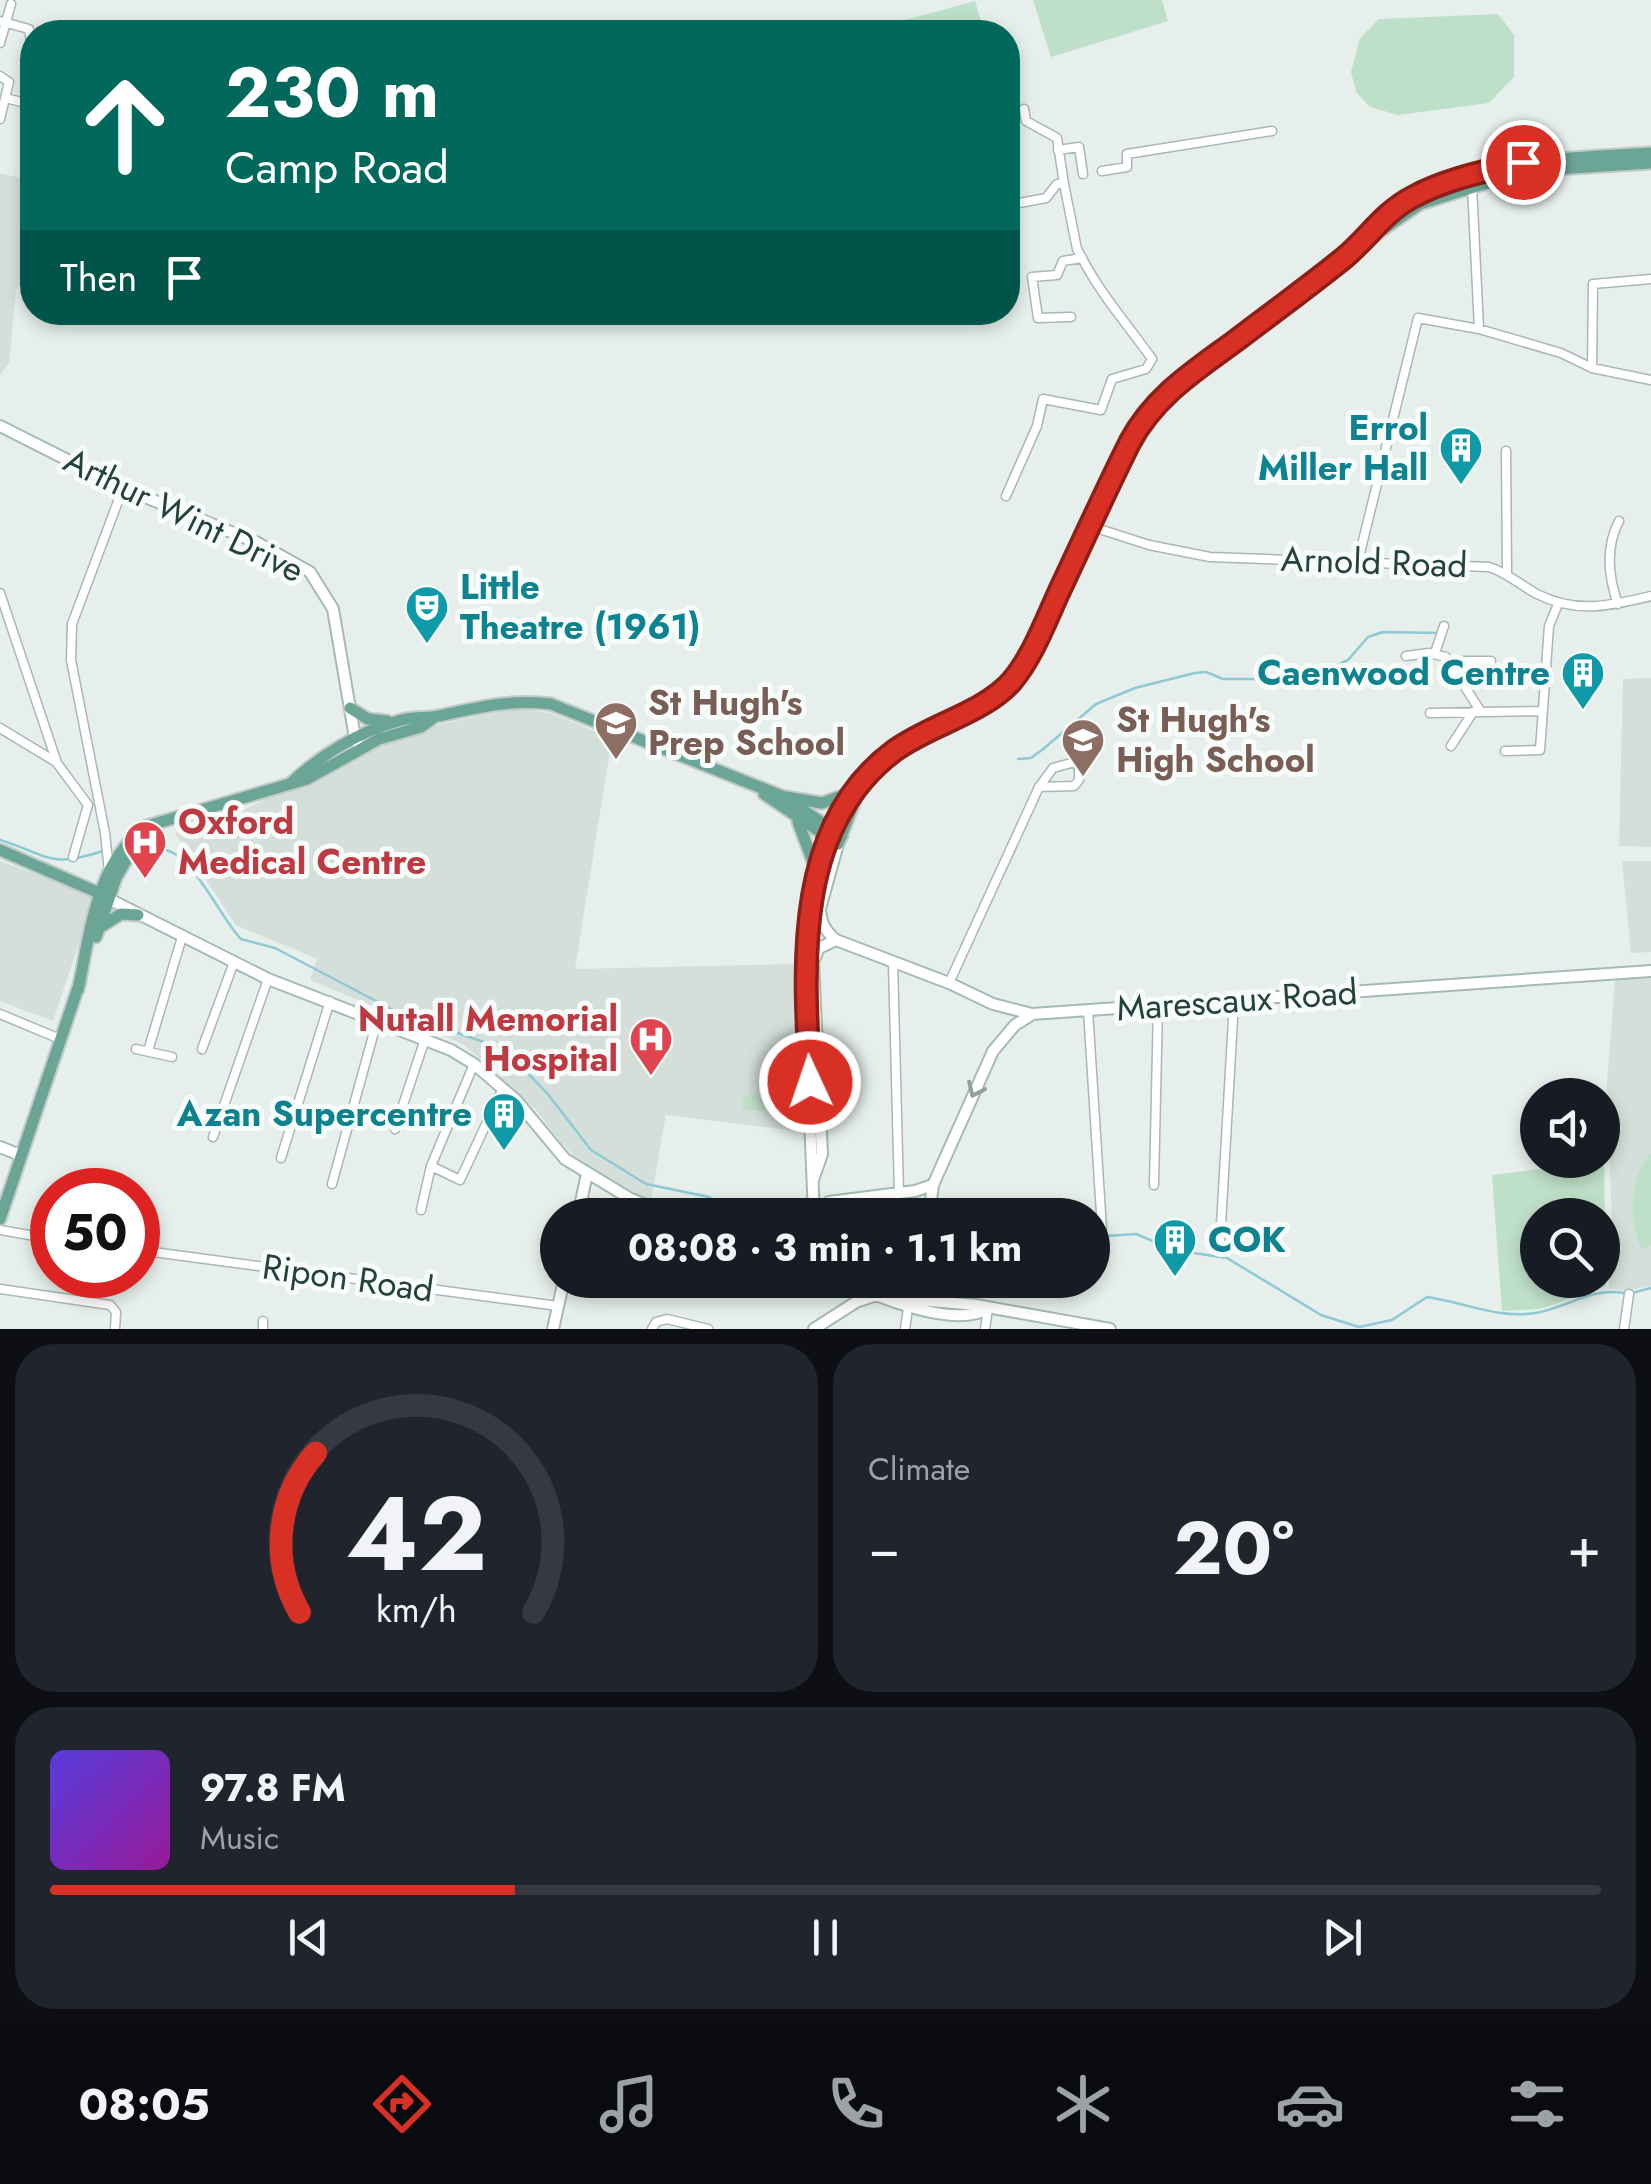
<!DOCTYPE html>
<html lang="en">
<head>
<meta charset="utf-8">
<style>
  :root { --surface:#171b24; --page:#20242c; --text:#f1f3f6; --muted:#9ea1a6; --line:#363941; --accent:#d93025 }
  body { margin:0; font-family:Jost,sans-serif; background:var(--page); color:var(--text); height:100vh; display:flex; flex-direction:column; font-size:38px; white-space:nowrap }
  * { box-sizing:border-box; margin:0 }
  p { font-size:32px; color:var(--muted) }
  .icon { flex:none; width:55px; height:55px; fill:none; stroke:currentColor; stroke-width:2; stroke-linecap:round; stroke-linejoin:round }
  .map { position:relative; height:1329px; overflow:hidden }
  .sheet { display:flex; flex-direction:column; gap:15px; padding:15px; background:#0d0f14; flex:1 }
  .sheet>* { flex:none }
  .hud { position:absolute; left:20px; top:20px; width:1000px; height:305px; border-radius:40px; box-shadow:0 5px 15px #0003; background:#00695c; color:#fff; overflow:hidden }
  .tools { position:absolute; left:1520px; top:1078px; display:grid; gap:20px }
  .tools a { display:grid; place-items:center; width:100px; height:100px; border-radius:50%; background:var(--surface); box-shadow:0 5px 15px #0003; font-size:50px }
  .speed { position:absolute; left:30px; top:1168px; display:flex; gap:20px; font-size:50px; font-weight:700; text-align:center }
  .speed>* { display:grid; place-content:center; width:130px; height:130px; border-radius:50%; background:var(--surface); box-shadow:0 5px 15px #0003; line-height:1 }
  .speed .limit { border:15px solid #d22; background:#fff; color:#111 }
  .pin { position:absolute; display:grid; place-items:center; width:85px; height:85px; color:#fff; margin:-42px; border:5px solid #fff; border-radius:50%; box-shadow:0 2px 10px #0007 }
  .me { position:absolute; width:110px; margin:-55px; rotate:357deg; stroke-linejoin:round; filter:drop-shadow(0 0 8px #0008) }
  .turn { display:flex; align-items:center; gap:35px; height:210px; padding:0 40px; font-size:45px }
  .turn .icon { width:130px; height:130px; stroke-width:2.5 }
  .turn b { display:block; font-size:70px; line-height:85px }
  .then { display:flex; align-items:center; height:95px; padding:0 40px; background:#0003; gap:20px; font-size:38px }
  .big { font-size:75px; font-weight:700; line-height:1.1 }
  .sheet .card { flex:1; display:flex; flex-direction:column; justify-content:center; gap:15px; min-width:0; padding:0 35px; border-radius:40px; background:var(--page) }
  .sheet .dial { align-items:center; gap:0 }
  .dial svg { height:260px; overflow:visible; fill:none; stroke:var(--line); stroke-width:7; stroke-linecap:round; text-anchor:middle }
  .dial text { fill:var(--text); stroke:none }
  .song { display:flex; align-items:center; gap:30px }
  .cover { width:120px; height:120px; border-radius:15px; background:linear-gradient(135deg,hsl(250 70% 55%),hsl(300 70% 35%)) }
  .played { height:10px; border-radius:5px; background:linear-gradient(90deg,var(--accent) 30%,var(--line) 30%) }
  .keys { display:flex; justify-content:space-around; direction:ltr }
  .heat { display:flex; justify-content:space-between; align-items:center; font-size:55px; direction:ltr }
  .sheet .tiles { flex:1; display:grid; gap:15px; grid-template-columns:1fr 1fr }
  .card:last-child { grid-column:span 2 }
  .trip { position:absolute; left:540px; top:1198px; width:570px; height:100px; border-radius:50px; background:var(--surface); box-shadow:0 5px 15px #0003; font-weight:700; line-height:100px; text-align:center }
  .menu { display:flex; height:160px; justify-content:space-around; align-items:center; background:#090b0e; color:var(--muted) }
  .menu .icon { width:70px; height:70px }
  .menu .on { color:var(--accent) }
  .menu b { font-size:45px; color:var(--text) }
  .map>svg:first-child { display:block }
  .built { fill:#d4dfda }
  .green { fill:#bfe0c8; fill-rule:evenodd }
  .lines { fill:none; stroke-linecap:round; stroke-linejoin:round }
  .stream { stroke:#8ec9d4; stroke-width:2.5 }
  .street-casing { stroke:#a8b8b2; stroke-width:11 }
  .secondary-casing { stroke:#a4bbb3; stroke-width:14 }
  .primary-casing { stroke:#c2cac8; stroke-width:15 }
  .street { stroke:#fff; stroke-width:8 }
  .secondary { stroke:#fff; stroke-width:10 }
  .primary { stroke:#6aa596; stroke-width:11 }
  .oneway { stroke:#92a09c }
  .route-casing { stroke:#8d1f18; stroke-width:25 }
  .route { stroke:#d93025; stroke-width:18 }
  .labels { text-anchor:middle; stroke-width:10; stroke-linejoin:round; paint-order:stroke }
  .culture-label { font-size:35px; font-weight:bold; fill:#0d838f; stroke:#f7fbf9; text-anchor:end }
  .street-label { font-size:35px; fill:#24423a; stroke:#f7fbf9 }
  .education-label { font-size:35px; font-weight:bold; fill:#785e54; stroke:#f7fbf9; text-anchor:start }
  .health-label { font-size:35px; font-weight:bold; fill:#be3a42; stroke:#f7fbf9; text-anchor:start }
</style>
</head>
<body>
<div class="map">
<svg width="1651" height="1329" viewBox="0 0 1651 1329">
  <rect width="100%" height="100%" fill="#e6efeb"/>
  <path class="built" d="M0,173L32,181V267L16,290L9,363L0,375Z
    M1651,678V847L1619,846L1623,679Z
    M516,708L550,713L612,738L575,969L799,964L805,1132L666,1115L651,1200L614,1186L587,1168L562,1144L535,1109L463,1044L310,980L317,959L236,925L175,833L244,810L391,735Z
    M0,861L95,896L53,1021L0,1001Z
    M1622,861H1651V952L1631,953Z
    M1651,978V1286L1625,1291L1609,1288L1608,1243L1612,1227L1607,1082L1615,980Z"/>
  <path class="green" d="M1033,0H1162L1168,21L1051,57Z
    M975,1L984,32H877L876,28Z
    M1498,14L1514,35V77L1489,103L1398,115L1370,107L1356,92L1351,72L1360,38L1379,19Z
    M779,1091V1111L743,1110L742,1096Z
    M1651,1153V1245L1642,1249C1627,1222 1630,1174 1651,1153Z
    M1604,1161L1606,1286L1540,1309L1502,1311L1492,1175ZM1602,1215V1280H1538V1215Z"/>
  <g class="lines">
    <path class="stream" d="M1018,759L1031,758L1042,750L1096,704L1135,688L1195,673L1206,672L1223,679H1297L1316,675L1348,660L1368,637L1383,632L1440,633
      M0,840C49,855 48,869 103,851
      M135,856C146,854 155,848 166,850C194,857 220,917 241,939L275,948L397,1012L504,1049L547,1093L591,1150L646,1184L709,1197L739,1215
      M1092,1237L1136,1234L1174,1250L1227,1258L1321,1315L1359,1327L1392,1320L1427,1297C1464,1302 1497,1319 1535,1313C1567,1308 1591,1287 1624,1293
      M1632,1293L1651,1288"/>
    <g class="street-casing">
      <path id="street" d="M0,21L29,29L32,49
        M0,43L11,4
        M0,76L9,82L0,119
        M5,98L30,104
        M1024,109L1026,121L1057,138L1064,184
        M1058,150L1079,147L1083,174
        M1102,171L1127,167V154L1272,131
        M1472,186L1479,329
        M1014,204L1046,198L1057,184H1064L1077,249L1082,258
        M1592,368L1593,284L1651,279
        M1506,451L1507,573
        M1006,496L1037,426L1043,399L1101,410L1112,379L1146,369L1152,359C1128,325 1101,295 1082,258L1063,261L1057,275L1032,277L1038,318L1071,317
        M1090,526L1149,545L1210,557L1489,567C1508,573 1520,585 1537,594C1576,614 1610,606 1651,596
        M1358,561L1418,318L1479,329L1561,353L1592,368L1651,380
        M0,593L57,763L88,805L73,857
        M1618,604C1608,576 1605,548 1619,521
        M1435,653L1444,626
        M1406,656L1429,653L1446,657L1481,712
        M1449,661H1491
        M1430,713L1542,711
        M0,728L56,762
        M1451,746L1473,712
        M1505,751L1540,750L1549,626L1558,604
        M109,871L105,833L71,660L72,624L123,488
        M893,962L899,1193
        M949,983L1039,787L1053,768L1075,762L1079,767V780L1074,786L1039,787
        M1088,1010L1102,1229
        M0,1014L60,1039
        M136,1049L172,1057
        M202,1049L234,962
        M148,1051L182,937
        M395,1129L425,1039
        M213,1137L268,979
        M281,1158L330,1001
        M431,1166L460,1180L503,1088
        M332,1184L377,1021
        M1154,1185L1158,1005
        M421,1210L431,1166L474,1064
        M0,1230L52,1239
        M1220,1242L1234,1002
        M138,1250L558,1306
        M0,1289L110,1305L116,1312L115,1329
        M263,1321V1329
        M652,1329L656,1322L667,1319L708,1329
        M905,1329L908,1308
        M985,1329L988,1309
        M1624,1329L1629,1294"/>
    </g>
    <g class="secondary-casing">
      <path id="secondary" d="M0,426L123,488L258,543L310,572L333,609L355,738L360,748
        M838,844L820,909C821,923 825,931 836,940L949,983L993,1004L1032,1014L1651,971
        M103,896L268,979L451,1050L474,1064L516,1100L565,1159L629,1198L669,1215
        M0,1147L20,1155
        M813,1180L822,1154L813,962L819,948L836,940
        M829,1202L915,1191L933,1185L993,1051L1015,1025L1031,1015
        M578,1215L587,1174
        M814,1215L804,974L816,870L828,838
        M822,1215L829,1202
        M929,1215L933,1185
        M842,1280C875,1296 953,1329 988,1309
        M875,1296L976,1305L1110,1329
        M553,1329L564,1280
        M814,1329L856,1302L897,1288L907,1280"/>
    </g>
    <g class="primary-casing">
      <path id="primary" d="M1358,245C1414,159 1560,159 1651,153
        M350,708L368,719L387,721
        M291,783C319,756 360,731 398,721C413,716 428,719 443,715C480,707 513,699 551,704L782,796L842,836
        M764,794L838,844L861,785
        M786,797L822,803L850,793
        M798,822L816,870
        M828,838L851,792L893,751L993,697L1017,674L1040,633L1129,442L1142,419L1168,391L1355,249L1420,204L1525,171L1651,163
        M0,850L99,893
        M102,926L121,914L138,915
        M96,937L116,878L133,848
        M78,990C90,934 96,861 147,826L307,779L379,739L421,727L433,718
        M0,1219L80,982"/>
    </g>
    <use href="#street" class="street"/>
    <use href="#secondary" class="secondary"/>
    <use href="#primary" class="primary"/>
  </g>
  <defs><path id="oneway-chevron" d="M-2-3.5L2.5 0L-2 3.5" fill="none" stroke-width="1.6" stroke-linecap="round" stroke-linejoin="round" transform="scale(2.5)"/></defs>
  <use class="oneway" href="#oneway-chevron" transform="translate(975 1090) rotate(115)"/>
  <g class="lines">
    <g class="route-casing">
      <path id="route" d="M810,1082C804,968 792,827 894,751C929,725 984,713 1012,681C1032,657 1045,623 1058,594C1082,543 1105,492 1130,442C1154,397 1193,372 1234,342C1271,314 1308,287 1344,258C1368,238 1384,212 1413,197C1446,179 1486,171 1523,162"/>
    </g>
    <use href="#route" class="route"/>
  </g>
  <defs>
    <g id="building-pin" transform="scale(2.25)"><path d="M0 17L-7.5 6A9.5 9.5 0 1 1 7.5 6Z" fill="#0f9aa8" stroke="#f7fbf9"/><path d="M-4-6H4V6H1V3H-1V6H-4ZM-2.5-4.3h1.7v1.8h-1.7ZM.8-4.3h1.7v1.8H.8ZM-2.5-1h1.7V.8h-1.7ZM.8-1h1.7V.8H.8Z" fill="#fff"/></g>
    <g id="theatre-pin" transform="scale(2.25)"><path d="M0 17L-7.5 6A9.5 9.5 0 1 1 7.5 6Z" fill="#0f9aa8" stroke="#f7fbf9"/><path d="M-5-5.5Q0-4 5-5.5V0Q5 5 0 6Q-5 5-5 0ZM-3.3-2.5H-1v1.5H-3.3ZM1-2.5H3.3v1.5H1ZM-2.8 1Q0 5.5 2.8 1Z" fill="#fff"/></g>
    <g id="school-pin" transform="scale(2.25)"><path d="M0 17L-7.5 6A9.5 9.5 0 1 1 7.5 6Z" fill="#8d6e63" stroke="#f7fbf9"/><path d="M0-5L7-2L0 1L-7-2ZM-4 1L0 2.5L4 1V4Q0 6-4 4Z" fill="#fff"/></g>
    <g id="hospital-pin" transform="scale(2.25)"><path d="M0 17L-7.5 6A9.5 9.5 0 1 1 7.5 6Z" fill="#e0444e" stroke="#f7fbf9"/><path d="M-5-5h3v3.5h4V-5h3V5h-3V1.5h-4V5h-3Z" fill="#fff"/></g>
  </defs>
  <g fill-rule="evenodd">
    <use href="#building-pin" x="1461" y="448"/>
    <use href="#theatre-pin" x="427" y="607"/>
    <use href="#building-pin" x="1583" y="673"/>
    <use href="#school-pin" x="616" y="723"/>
    <use href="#school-pin" x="1083" y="740"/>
    <use href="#hospital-pin" x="145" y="842"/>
    <use href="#hospital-pin" x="651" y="1039"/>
    <use href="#building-pin" x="504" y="1114"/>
    <use href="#building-pin" x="1175" y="1240"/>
  </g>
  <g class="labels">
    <g class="culture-label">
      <text x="1428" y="440">Errol<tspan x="1428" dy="40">Miller Hall</tspan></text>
      <text x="460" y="599" text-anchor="start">Little<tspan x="460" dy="40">Theatre (1961)</tspan></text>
      <text x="1550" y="685">Caenwood Centre</text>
      <text x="472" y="1126">Azan Supercentre</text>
      <text x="1208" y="1252" text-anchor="start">COK</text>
    </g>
    <g class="street-label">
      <text transform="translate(184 515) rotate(26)" y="12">Arthur Wint Drive</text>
      <text transform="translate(1374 562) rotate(2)" y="12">Arnold Road</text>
      <text transform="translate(1237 1000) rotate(-4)" y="12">Marescaux Road</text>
      <text transform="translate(348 1278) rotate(8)" y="12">Ripon Road</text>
    </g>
    <g class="education-label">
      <text x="648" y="715">St Hugh's<tspan x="648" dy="40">Prep School</tspan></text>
      <text x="1116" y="732">St Hugh's<tspan x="1116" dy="40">High School</tspan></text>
    </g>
    <g class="health-label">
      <text x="178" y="834">Oxford<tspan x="178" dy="40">Medical Centre</tspan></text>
      <text x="618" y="1031" text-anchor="end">Nutall Memorial<tspan x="618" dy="40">Hospital</tspan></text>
    </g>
  </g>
</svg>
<div class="tools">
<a><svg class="icon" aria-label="sound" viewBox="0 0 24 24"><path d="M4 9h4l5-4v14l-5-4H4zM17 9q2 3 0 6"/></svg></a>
<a><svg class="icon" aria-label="search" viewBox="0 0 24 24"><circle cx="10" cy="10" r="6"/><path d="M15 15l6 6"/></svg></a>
</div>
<div class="speed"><div class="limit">50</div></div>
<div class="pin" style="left:1523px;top:162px;background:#d93025"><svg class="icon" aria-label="arrive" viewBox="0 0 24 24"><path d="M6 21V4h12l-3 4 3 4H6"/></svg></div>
<svg class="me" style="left:810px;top:1082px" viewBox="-20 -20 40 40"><circle r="17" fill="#d93025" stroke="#fff" stroke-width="3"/><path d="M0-11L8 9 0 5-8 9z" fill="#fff"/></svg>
<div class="trip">08:08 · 3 min · 1.1 km</div>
<div class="hud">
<div class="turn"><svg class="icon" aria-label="ahead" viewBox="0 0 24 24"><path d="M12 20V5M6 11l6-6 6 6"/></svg><div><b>230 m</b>Camp Road</div></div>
<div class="then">Then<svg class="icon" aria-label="arrive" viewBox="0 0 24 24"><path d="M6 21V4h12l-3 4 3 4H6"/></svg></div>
</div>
</div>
<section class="sheet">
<div class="tiles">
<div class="card dial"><svg viewBox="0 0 100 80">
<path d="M14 69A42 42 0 1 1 86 69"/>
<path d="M14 69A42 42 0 0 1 19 20" stroke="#d93025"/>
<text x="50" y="56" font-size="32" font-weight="700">42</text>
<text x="50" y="72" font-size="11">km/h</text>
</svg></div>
<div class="card"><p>Climate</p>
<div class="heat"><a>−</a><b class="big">20°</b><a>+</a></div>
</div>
<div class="card">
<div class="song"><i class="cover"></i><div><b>97.8 FM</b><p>Music</p></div></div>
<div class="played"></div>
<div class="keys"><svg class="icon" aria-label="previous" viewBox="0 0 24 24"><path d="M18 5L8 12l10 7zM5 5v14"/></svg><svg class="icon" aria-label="pause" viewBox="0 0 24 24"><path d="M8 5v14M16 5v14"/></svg><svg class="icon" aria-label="next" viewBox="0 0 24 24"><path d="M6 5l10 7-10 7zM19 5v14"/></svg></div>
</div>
</div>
</section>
<nav class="menu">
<b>08:05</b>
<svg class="icon on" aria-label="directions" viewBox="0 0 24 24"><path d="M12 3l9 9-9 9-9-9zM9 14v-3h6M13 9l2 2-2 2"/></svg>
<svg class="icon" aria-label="music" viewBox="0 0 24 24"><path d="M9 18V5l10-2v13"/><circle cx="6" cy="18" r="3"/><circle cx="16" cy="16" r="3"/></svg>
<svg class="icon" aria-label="phone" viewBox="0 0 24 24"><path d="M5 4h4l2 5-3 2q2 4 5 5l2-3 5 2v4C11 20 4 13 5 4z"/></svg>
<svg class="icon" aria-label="climate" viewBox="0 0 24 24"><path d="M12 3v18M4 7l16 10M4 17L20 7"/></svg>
<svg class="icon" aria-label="car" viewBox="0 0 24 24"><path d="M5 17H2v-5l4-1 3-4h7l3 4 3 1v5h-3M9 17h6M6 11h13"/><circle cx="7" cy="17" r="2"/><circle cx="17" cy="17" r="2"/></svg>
<svg class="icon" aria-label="filters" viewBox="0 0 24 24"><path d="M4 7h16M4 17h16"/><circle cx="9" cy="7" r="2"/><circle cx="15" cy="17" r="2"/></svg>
</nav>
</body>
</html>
